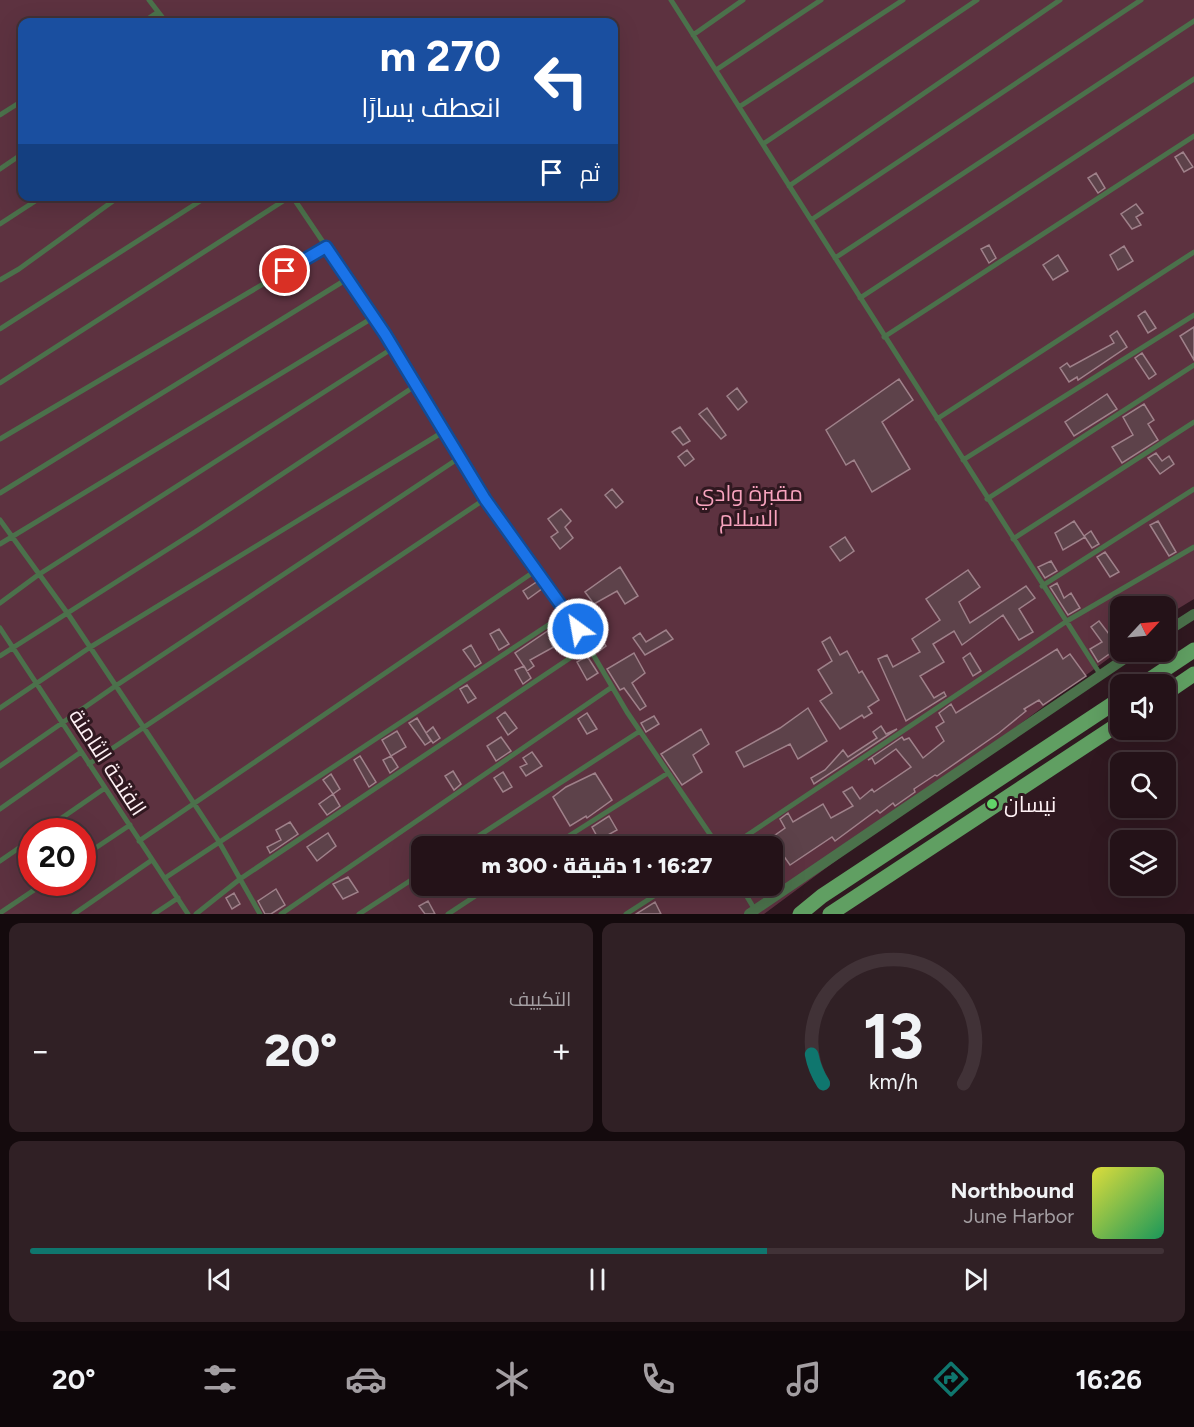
<!DOCTYPE html>
<html lang="ar">
<head>
<meta charset="utf-8">
<style>
  :root { --surface:#241218; --page:#302025; --text:#f1f3f6; --muted:#a39ea2; --line:#413237; --accent:#0f766e }
  body { margin:0; font-family:Figtree,Cairo,sans-serif; background:var(--page); color:var(--text); direction:rtl; height:100vh; display:flex; flex-direction:column; font-size:22px; white-space:nowrap }
  * { box-sizing:border-box; margin:0 }
  p { font-size:20px; color:var(--muted) }
  .icon { flex:none; width:33px; height:33px; fill:none; stroke:currentColor; stroke-width:2; stroke-linecap:round; stroke-linejoin:round }
  .map { position:relative; height:914px; overflow:hidden; direction:ltr }
  .panel { display:flex; flex-direction:column; gap:9px; padding:9px; background:#140a0d; flex:1 }
  .panel>* { flex:none }
  .hud { position:absolute; left:18px; top:18px; width:600px; height:183px; border-radius:12px; box-shadow:0 6px 24px #0002,0 0 0 2px var(--line); direction:rtl; background:#1a4fa0; color:#fff; overflow:hidden }
  .needle { width:39px; rotate:64deg }
  .tools { position:absolute; left:1110px; top:596px; display:grid; gap:12px }
  .tools a { display:grid; place-items:center; width:66px; height:66px; border-radius:12px; background:var(--surface); box-shadow:0 6px 24px #0002,0 0 0 2px var(--line); font-size:30px }
  .speed { position:absolute; left:18px; top:818px; display:flex; gap:12px; font-size:30px; font-weight:700; text-align:center }
  .speed>* { display:grid; place-content:center; width:78px; height:78px; border-radius:50%; background:var(--surface); box-shadow:0 6px 24px #0002,0 0 0 2px var(--line); line-height:1 }
  .speed .limit { border:9px solid #d22; background:#fff; color:#111 }
  .pin { position:absolute; display:grid; place-items:center; width:51px; height:51px; color:#fff; margin:-26px; border:3px solid #fff; border-radius:50%; box-shadow:0 2px 6px #0007 }
  .me { position:absolute; width:66px; margin:-33px; rotate:328deg; stroke-linejoin:round; filter:drop-shadow(0 0 4px #0008) }
  .turn { display:flex; align-items:center; gap:21px; height:126px; padding:0 18px; font-size:27px }
  .turn .icon { width:78px; height:78px; stroke-width:2.5 }
  .turn b { display:block; font-size:42px; line-height:51px }
  .then { display:flex; align-items:center; height:57px; padding:0 18px; background:#0003; gap:12px; font-size:22px }
  .big { font-size:45px; font-weight:800; line-height:1.1 }
  .panel .widget { flex:1; display:flex; flex-direction:column; justify-content:center; gap:9px; min-width:0; padding:0 21px; border-radius:12px; background:var(--page) }
  .panel .dial { align-items:center; gap:0 }
  .dial svg { height:156px; overflow:visible; fill:none; stroke:var(--line); stroke-width:7; stroke-linecap:round; text-anchor:middle }
  .dial text { fill:var(--text); stroke:none }
  .song { display:flex; align-items:center; gap:18px }
  .cover { width:72px; height:72px; border-radius:9px; background:linear-gradient(135deg,hsl(60 70% 55%),hsl(150 70% 35%)) }
  .played { height:6px; border-radius:3px; background:linear-gradient(90deg,var(--accent) 65%,var(--line) 65%) }
  .keys { display:flex; justify-content:space-around; direction:ltr }
  .heat { display:flex; justify-content:space-between; align-items:center; font-size:33px; direction:ltr }
  .panel .tiles { flex:1; display:grid; gap:9px; grid-template-columns:1fr 1fr }
  .widget:last-child { grid-column:span 2 }
  .trip { position:absolute; left:411px; top:836px; width:372px; height:60px; border-radius:12px; background:var(--surface); box-shadow:0 6px 24px #0002,0 0 0 2px var(--line); font-weight:800; line-height:60px; text-align:center; direction:rtl }
  .dock { display:flex; height:96px; justify-content:space-around; align-items:center; background:#0e070a; color:var(--muted) }
  .dock .icon { width:42px; height:42px }
  .dock .on { color:var(--accent) }
  .dock b { font-size:27px; color:var(--text) }
  .map>svg:first-child { display:block }
  .green { fill:#5d3240; fill-rule:evenodd }
  .building { fill:#5d424a; stroke:#9f818a; stroke-width:1.5 }
  .lines { fill:none; stroke-linecap:round; stroke-linejoin:round }
  .service { stroke:#4b714b; stroke-width:5 }
  .minor { stroke:#4b714b; stroke-width:10 }
  .secondary { stroke:#609f62; stroke-width:15 }
  .route-casing { stroke:#114b97; stroke-width:15 }
  .route { stroke:#1a73e8; stroke-width:10 }
  .poi-dot { fill:#62d469; stroke:#301820; stroke-width:2 }
  .labels { text-anchor:middle; stroke-width:6; stroke-linejoin:round; paint-order:stroke }
  .park-label { font-size:22px; fill:#f8a3be; stroke:#301820 }
  .street-label { font-size:22px; fill:#fef0f4; stroke:#301820 }
  .poi-label { font-size:22px; fill:#fef0f4; stroke:#301820; text-anchor:start }
</style>
</head>
<body>
<div class="map">
<svg width="1194" height="914" viewBox="0 0 1194 914">
  <rect width="100%" height="100%" fill="#301820"/>
  <path class="green" d="M0,0H1194V599L1166,616V606H1120V650L764,914H0ZM22,22H614V196H22ZM32,831H82V882H32ZM422,846H772V885H422Z"/>
  <path class="building" d="M1183,152L1193,167L1184,172L1175,157Z
    M1096,173L1105,188L1098,193L1088,178Z
    M1136,204L1143,213L1136,217L1141,225L1132,229L1121,214Z
    M989,245L996,258L989,263L981,249Z
    M1124,246L1133,261L1118,270L1110,255Z
    M1058,255L1068,271L1053,280L1043,265Z
    M1145,311L1156,328L1148,333L1138,316Z
    M1194,327V360L1180,336Z
    M1117,331L1127,347L1078,380L1077,377L1069,382L1060,368L1067,363L1070,367L1114,343L1110,336Z
    M1142,353L1156,374L1149,379L1135,358Z
    M899,379L913,400L882,422L910,469L872,492L854,460L846,465L826,430Z
    M737,388L747,402L738,410L727,396Z
    M1107,394L1117,409L1074,436L1065,422Z
    M1144,404L1154,420L1148,424L1158,440L1122,463L1112,447L1133,435L1123,417Z
    M707,408L726,435L721,439L699,414Z
    M680,427L690,441L683,445L672,432Z
    M687,450L694,459L685,466L678,457Z
    M1156,453L1162,461L1169,456L1174,464L1160,474L1148,458Z
    M612,489L623,502L616,508L605,495Z
    M561,509L571,521L565,527L573,538L560,549L551,537L558,532L548,519Z
    M1074,521L1084,536L1091,531L1099,544L1092,548L1085,537L1063,550L1055,533Z
    M1158,521L1176,552L1169,556L1150,525Z
    M845,537L854,551L840,561L830,547Z
    M1105,552L1119,572L1110,577L1097,557Z
    M1051,561L1057,571L1045,578L1038,567Z
    M620,567L638,596L625,604L617,591L594,604L585,592Z
    M968,570L980,587L959,602L970,623L1026,586L1035,598L1019,609L1033,632L1019,640L1003,615L962,645L954,631L933,644L944,662L920,676L934,698L944,692L946,696L906,721L878,659L887,655L893,667L920,652L912,639L940,620L926,599Z
    M538,581L543,588L528,599L523,591Z
    M1057,583L1064,598L1071,593L1080,608L1068,615L1050,587Z
    M564,620L579,641L563,649L559,644L530,660L534,666L527,671L515,653Z
    M1099,621L1119,647L1098,662L1090,649L1102,642L1091,627Z
    M499,629L509,644L499,650L490,634Z
    M666,630L673,639L645,655L633,638L640,633L646,642Z
    M597,631L606,646L598,652L589,637Z
    M830,637L840,655L847,651L859,673L862,671L879,700L868,707L872,713L864,718L862,715L840,729L820,701L832,693L818,670L832,661L822,642Z
    M471,645L481,663L475,667L463,650Z
    M1057,649L1063,659L1070,654L1086,676L1043,705L1039,700L1024,709L1026,711L999,733L937,776L935,775L914,789L915,792L895,806L893,803L880,813L877,810L835,841L832,837L790,865L771,838L785,828L780,819L788,813L793,822L823,804L831,818L853,806L843,792L852,787L860,799L872,789L874,792L911,767L896,749L875,764L872,758L868,760L902,737L904,740L909,738L923,758L944,741L936,727L944,722L939,713L951,704L956,713Z
    M634,653L645,673L632,683L646,706L640,710L624,688L620,690L607,669Z
    M970,653L981,671L973,676L963,658Z
    M587,656L598,673L587,680L577,662Z
    M524,666L531,678L523,684L515,670Z
    M467,685L476,698L468,703L460,689Z
    M808,708L827,741L798,759L790,744L744,767L736,752L780,728Z
    M505,712L517,728L508,735L497,718Z
    M587,713L597,729L587,734L578,719Z
    M654,716L659,724L646,732L641,723Z
    M417,718L431,741L425,745L409,723Z
    M881,726L886,734L897,729L814,784L811,778L825,770L843,750L848,757L877,738L873,732Z
    M433,727L440,738L433,743L426,733Z
    M701,729L709,744L693,755L702,772L682,785L661,754Z
    M397,731L406,747L391,756L382,740Z
    M501,737L511,751L496,761L487,746Z
    M532,752L542,766L526,776L520,767L527,764L523,758Z
    M360,756L376,782L369,787L354,760Z
    M391,756L398,767L390,773L383,760Z
    M453,771L461,784L454,790L445,776Z
    M503,772L512,787L503,792L494,778Z
    M595,773L612,800L587,818L586,816L570,826L553,797L566,787Z
    M331,774L340,789L333,794L323,780Z
    M333,794L340,806L327,815L319,804Z
    M609,816L617,830L599,840L592,827Z
    M290,822L298,834L270,853L267,847L281,840L276,830Z
    M328,833L336,846L317,861L307,847Z
    M348,877L358,892L343,899L333,884Z
    M276,889L285,905L271,914H265L258,901Z
    M234,893L240,904L232,909L226,898Z
    M428,901L435,914H425L419,906Z
    M655,902L661,914H636Z"/>
  <g class="lines">
    <path class="service" d="M149,0L166,22
      M671,0L1100,674
      M143,22L158,12
      M693,35L743,0
      M716,70L821,0
      M739,107L903,0
      M0,115L22,101
      M763,144L977,0
      M0,169L22,154
      M789,186L1060,0
      M292,196L385,334L485,499L568,612L627,712L718,846
      M811,220L1141,0
      M0,224L43,196
      M835,258L1194,21
      M0,280L19,269L120,196
      M860,298L1194,79
      M0,329L208,196
      M884,337L1194,136
      M0,383L291,196
      M937,419L1194,252
      M0,439L326,247
      M963,460L1194,315
      M0,493L347,279
      M987,499L1194,365
      M0,520L68,614L168,764L218,840L260,914
      M1013,539L1194,422
      M0,544L374,317
      M1042,586L1194,489
      M0,603L38,575L393,348
      M0,628L188,914
      M0,656L198,530L415,386
      M0,708L89,648L443,432
      M89,764L485,499
      M0,766L114,687L459,458
      M0,809L81,752
      M43,831L105,788
      M139,841L538,569
      M463,846L640,731
      M553,846L668,773L670,775
      M731,846L1067,621L1194,547
      M82,857L130,825
      M0,861L32,839
      M165,878L568,612
      M740,885L755,910
      M0,913L46,882
      M74,914L152,860
      M154,914L178,898
      M196,914L240,879L588,646
      M281,914L612,687
      M359,914L422,873
      M448,914L492,885
      M626,914L671,885"/>
    <path class="minor" d="M1166,632L1194,614
      M749,914L1136,651"/>
    <path class="secondary" d="M1143,684L1194,650
      M1166,693L1194,674
      M800,914L822,896L1120,699
      M830,914L1120,723"/>
  </g>
  <g class="lines">
    <g class="route-casing">
      <path id="route" d="M285,271L326,247L385,334L485,499L578,629"/>
    </g>
    <use href="#route" class="route"/>
  </g>
  <circle class="poi-dot" cx="992" cy="804" r="6"/>
  <g class="labels">
    <g class="park-label">
      <text x="749" y="501">مقبرة وادي<tspan x="749" dy="25">السلام</tspan></text>
    </g>
    <g class="street-label">
      <text transform="translate(108 762) rotate(57)" y="8">الفتحة الثامنة</text>
    </g>
    <g class="poi-label">
      <text x="1004" y="812">نيسان</text>
    </g>
  </g>
</svg>
<div class="tools">
<a><svg class="needle" viewBox="-14 -14 28 28"><path d="M0-13l5 13h-10z" fill="#e53935"/><path d="M0 13l5-13h-10z" fill="#a39ea2"/></svg></a>
<a><svg class="icon" aria-label="sound" viewBox="0 0 24 24"><path d="M4 9h4l5-4v14l-5-4H4zM17 9q2 3 0 6"/></svg></a>
<a><svg class="icon" aria-label="search" viewBox="0 0 24 24"><circle cx="10" cy="10" r="6"/><path d="M15 15l6 6"/></svg></a>
<a><svg class="icon" aria-label="layers" viewBox="0 0 24 24"><path d="M12 4l9 5-9 5-9-5zM3 14l9 5 9-5"/></svg></a>
</div>
<div class="speed"><div class="limit">20</div></div>
<div class="pin" style="left:285px;top:271px;background:#d93025"><svg class="icon" aria-label="arrive" viewBox="0 0 24 24"><path d="M6 21V4h12l-3 4 3 4H6"/></svg></div>
<svg class="me" style="left:578px;top:629px" viewBox="-20 -20 40 40"><circle r="17" fill="#1a73e8" stroke="#fff" stroke-width="3"/><path d="M0-11L8 9 0 5-8 9z" fill="#fff"/></svg>
<div class="trip">16:27 · 1 دقيقة · 300 m</div>
<div class="hud">
<div class="turn"><svg class="icon" aria-label="left" viewBox="0 0 24 24"><path d="M17 20v-9H6M10 6l-5 5 5 5"/></svg><div><b>270 m</b>انعطف يسارًا</div></div>
<div class="then">ثم<svg class="icon" aria-label="arrive" viewBox="0 0 24 24"><path d="M6 21V4h12l-3 4 3 4H6"/></svg></div>
</div>
</div>
<section class="panel">
<div class="tiles">
<div class="widget dial"><svg viewBox="0 0 100 80">
<path d="M14 69A42 42 0 1 1 86 69"/>
<path d="M14 69A42 42 0 0 1 8 54" stroke="#0f766e"/>
<text x="50" y="56" font-size="32" font-weight="700">13</text>
<text x="50" y="72" font-size="11">km/h</text>
</svg></div>
<div class="widget"><p>التكييف</p>
<div class="heat"><a>−</a><b class="big">20°</b><a>+</a></div>
</div>
<div class="widget">
<div class="song"><i class="cover"></i><div><b>Northbound</b><p>June Harbor</p></div></div>
<div class="played"></div>
<div class="keys"><svg class="icon" aria-label="previous" viewBox="0 0 24 24"><path d="M18 5L8 12l10 7zM5 5v14"/></svg><svg class="icon" aria-label="pause" viewBox="0 0 24 24"><path d="M8 5v14M16 5v14"/></svg><svg class="icon" aria-label="next" viewBox="0 0 24 24"><path d="M6 5l10 7-10 7zM19 5v14"/></svg></div>
</div>
</div>
</section>
<nav class="dock">
<b>16:26</b>
<svg class="icon on" aria-label="directions" viewBox="0 0 24 24"><path d="M12 3l9 9-9 9-9-9zM9 14v-3h6M13 9l2 2-2 2"/></svg>
<svg class="icon" aria-label="music" viewBox="0 0 24 24"><path d="M9 18V5l10-2v13"/><circle cx="6" cy="18" r="3"/><circle cx="16" cy="16" r="3"/></svg>
<svg class="icon" aria-label="phone" viewBox="0 0 24 24"><path d="M5 4h4l2 5-3 2q2 4 5 5l2-3 5 2v4C11 20 4 13 5 4z"/></svg>
<svg class="icon" aria-label="climate" viewBox="0 0 24 24"><path d="M12 3v18M4 7l16 10M4 17L20 7"/></svg>
<svg class="icon" aria-label="car" viewBox="0 0 24 24"><path d="M5 17H2v-5l4-1 3-4h7l3 4 3 1v5h-3M9 17h6M6 11h13"/><circle cx="7" cy="17" r="2"/><circle cx="17" cy="17" r="2"/></svg>
<svg class="icon" aria-label="filters" viewBox="0 0 24 24"><path d="M4 7h16M4 17h16"/><circle cx="9" cy="7" r="2"/><circle cx="15" cy="17" r="2"/></svg>
<b>20°</b>
</nav>
</body>
</html>
